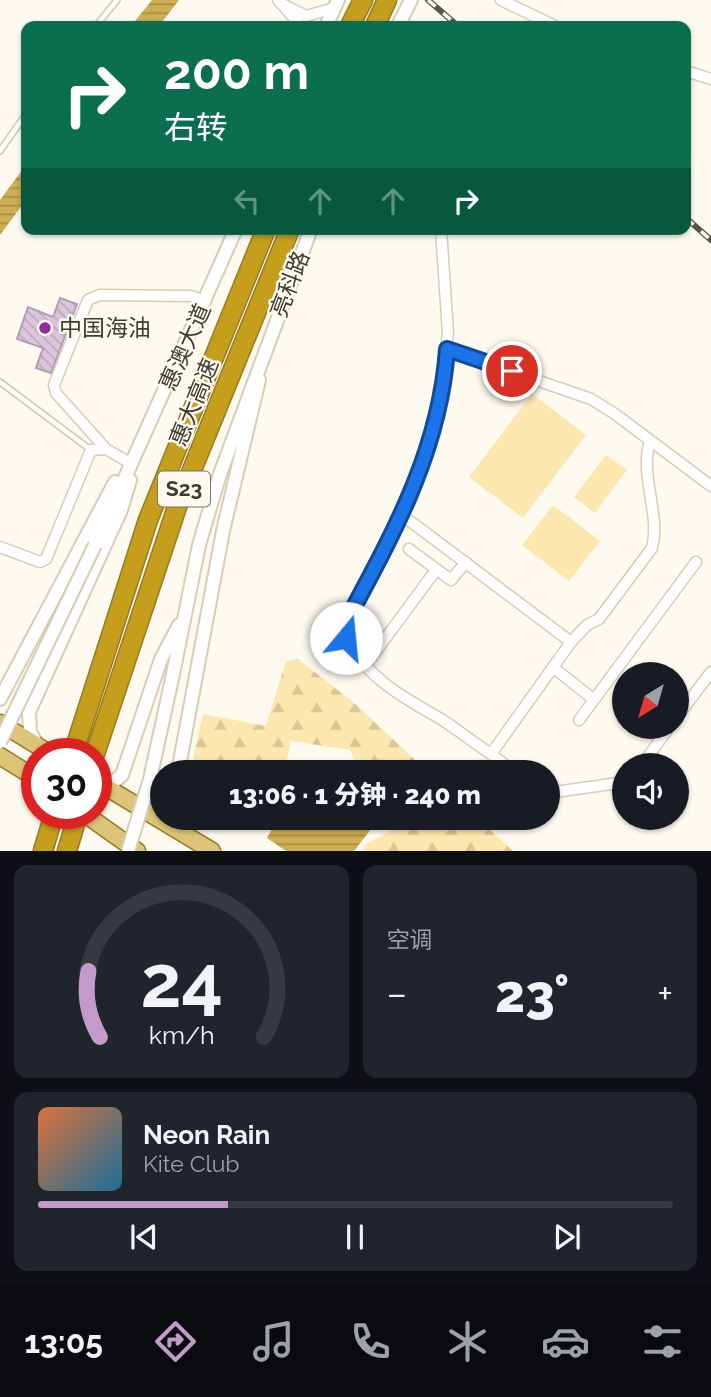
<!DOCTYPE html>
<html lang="zh">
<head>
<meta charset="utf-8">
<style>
  :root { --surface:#171b24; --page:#20242c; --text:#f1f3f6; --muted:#9ea1a6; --line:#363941; --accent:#c49acb }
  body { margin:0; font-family:Raleway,"Noto Sans SC",sans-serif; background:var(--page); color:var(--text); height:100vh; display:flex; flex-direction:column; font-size:26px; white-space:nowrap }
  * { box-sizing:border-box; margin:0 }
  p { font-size:23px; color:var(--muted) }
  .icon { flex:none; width:38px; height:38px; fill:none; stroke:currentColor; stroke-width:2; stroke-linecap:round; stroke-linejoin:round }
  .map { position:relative; height:851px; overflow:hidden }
  .details { display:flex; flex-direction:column; gap:14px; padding:14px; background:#0d0f14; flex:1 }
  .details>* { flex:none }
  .banner { position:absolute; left:21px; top:21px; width:670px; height:214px; border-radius:14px; box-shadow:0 2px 5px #0004; background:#0b6e4f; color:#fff; overflow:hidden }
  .needle { width:46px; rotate:217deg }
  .tools { position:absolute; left:612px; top:662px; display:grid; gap:14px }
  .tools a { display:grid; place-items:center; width:77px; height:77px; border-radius:50%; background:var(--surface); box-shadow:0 2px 5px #0004; font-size:35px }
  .speed { position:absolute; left:21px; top:738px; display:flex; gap:14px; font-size:35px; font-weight:700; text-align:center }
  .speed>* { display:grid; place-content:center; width:91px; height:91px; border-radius:50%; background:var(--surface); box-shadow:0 2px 5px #0004; line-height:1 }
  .speed .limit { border:10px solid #d22; background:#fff; color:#111 }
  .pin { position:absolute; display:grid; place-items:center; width:60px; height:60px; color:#fff; margin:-30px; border:4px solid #fff; border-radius:50%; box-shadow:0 2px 7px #0007 }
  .me { position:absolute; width:77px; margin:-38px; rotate:17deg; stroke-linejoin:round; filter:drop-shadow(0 0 5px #0008) }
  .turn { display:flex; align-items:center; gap:24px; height:147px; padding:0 28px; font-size:32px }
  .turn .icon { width:91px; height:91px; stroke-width:2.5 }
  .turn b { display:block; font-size:49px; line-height:60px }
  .lanes { display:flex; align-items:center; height:66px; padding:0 28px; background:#0003; justify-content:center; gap:35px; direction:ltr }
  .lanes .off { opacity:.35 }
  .big { font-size:52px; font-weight:800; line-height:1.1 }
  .details .tile { flex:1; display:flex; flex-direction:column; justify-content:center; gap:10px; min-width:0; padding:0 24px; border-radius:14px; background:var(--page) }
  .details .dial { align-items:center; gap:0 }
  .dial svg { height:182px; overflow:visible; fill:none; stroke:var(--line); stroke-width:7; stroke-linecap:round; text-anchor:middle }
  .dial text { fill:var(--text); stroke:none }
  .song { display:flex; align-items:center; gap:21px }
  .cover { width:84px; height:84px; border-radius:10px; background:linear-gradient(135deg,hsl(20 70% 55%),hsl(200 70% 35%)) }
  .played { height:7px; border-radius:4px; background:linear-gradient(90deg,var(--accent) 30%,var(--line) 30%) }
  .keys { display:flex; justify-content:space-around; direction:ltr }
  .heat { display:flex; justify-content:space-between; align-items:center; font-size:38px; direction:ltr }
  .details .tiles { flex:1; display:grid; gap:14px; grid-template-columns:1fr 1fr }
  .tile:last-child { grid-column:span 2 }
  .trip { position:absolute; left:150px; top:760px; width:410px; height:70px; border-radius:35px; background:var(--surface); box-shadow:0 2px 5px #0004; font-weight:800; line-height:70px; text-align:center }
  .menu { display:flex; height:112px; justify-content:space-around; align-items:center; background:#090b0e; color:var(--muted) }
  .menu .icon { width:49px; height:49px }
  .menu .active { color:var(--accent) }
  .menu b { font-size:32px; color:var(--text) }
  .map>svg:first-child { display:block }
  .forest { fill:url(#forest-firs) }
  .park { fill:#fce7ae }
  .water { fill:url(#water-rules) }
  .building { fill:url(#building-back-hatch); stroke:#b19cb2; stroke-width:2 }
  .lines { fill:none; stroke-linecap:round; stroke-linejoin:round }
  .service-casing { stroke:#d8cdb2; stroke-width:8 }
  .minor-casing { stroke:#d8cdb2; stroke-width:13 }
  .tertiary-casing { stroke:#d8cdb2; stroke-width:16 }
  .primary-casing { stroke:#967b23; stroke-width:19 }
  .motorway-casing { stroke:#967b23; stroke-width:21 }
  .service { stroke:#fff; stroke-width:4.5 }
  .minor { stroke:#fff; stroke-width:10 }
  .tertiary { stroke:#fff; stroke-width:12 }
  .primary { stroke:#dcc577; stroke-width:16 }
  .motorway { stroke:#c59e1c; stroke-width:18 }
  .rail-casing { stroke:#59554a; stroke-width:6 }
  .rail { stroke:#fefaef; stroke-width:3.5; stroke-dasharray:10; stroke-linecap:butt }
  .tertiary-bridge-casing { stroke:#d8cdb2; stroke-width:16; stroke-linecap:butt }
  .tertiary-bridge { stroke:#fff; stroke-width:12 }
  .route-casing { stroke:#114b97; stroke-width:18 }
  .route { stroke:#1a73e8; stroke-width:12 }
  .poi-dot { fill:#8e2d96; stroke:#fefaef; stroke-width:2.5 }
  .labels { text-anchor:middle; stroke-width:5; stroke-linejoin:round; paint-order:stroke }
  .shield { fill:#fefaef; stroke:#787469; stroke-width:2 }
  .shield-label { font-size:21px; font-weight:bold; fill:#3f3b30 }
  .street-label { font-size:23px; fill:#3f3b30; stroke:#fefaef }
  .poi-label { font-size:23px; fill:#3f3b30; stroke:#fefaef; text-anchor:start }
</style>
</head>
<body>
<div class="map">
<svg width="711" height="851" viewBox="0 0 711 851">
  <defs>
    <pattern id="forest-firs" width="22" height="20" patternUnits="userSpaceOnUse" patternTransform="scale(1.75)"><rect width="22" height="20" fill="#fce7ae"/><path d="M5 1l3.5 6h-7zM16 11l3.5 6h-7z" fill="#d9c796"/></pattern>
    <pattern id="water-rules" width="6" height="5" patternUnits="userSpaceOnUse" patternTransform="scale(1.75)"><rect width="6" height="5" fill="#ceae52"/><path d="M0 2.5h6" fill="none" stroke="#a98f44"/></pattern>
    <pattern id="building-back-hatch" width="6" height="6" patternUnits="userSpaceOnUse" patternTransform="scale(1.75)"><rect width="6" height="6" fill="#dbc5db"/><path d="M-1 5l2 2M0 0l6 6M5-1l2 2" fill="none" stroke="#bdaabc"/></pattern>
  </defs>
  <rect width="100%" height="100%" fill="#fefaef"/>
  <path class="forest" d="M298,659L353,702L428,772H360L350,750L291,741L286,763L252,762L241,772H207L193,758L203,714L266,726L286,661Z
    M398,817H476L513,851H363L365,845L404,823Z"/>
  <path class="park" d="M532,394L586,435L523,518L469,477Z
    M606,455L627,470L595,513L574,497Z
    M553,505L600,541L569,581L522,545Z"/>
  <path class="water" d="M152,0H179L159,26H131Z
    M26,165V200L0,235V200Z
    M279,817H377L378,820L354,851H286L267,838Z"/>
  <path class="building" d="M60,298L77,304L51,373L36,368L43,348L17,339L28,307L53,317Z"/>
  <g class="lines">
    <g class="service-casing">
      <path id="service" d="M96,26L117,0
        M0,151L26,114
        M0,382L91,450"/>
    </g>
    <g class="minor-casing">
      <path id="minor" d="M278,0L301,26
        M501,0L555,26
        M284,5L306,16L334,8
        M686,71L711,79
        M447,349L591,399L615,414L711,486
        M130,463L106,449L56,393L54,385L88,300L99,295L191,296L206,301
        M402,515L571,642L491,754C474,743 458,730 441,719C404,698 366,678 346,637L348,619L412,497L440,404L448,333L441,229
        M0,547L40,562L46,559L91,450L106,449
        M409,549L451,580L466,562
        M571,642L587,625L599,619L652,548C661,514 639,476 650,441
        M365,666L436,570
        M554,668L593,699
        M677,717L711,672
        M579,720L696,562
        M491,754L514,772
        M642,765L670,726
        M290,772L295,768L343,772
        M548,793L625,782"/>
    </g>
    <g class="tertiary-casing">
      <path id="tertiary" d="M326,26L338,0
        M398,26L411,0
        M95,545L236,229
        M173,674L199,545L220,474L311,229
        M0,699L115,482
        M38,746L30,732L29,712L121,510L130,480
        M178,772L223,531L259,380
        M100,784H111L122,775L161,659L179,625"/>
    </g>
    <g class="primary-casing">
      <path id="primary" d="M0,723L51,754
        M0,756L37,779
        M96,781L212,851
        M85,814L137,851"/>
    </g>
    <g class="motorway-casing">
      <path id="motorway" d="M350,26L363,0
        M375,26L387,0
        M73,754L148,520L266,229
        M95,754L177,507L290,229
        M43,851L54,814
        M67,851L78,814"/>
    </g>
    <use href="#service" class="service"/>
    <use href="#minor" class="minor"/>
    <use href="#tertiary" class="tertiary"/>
    <use href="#primary" class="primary"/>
    <use href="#motorway" class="motorway"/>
    <g class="rail-casing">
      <path id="rail" d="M428,0L458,26
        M686,218L711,240"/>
    </g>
    <use href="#rail" class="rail"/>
    <g class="tertiary-bridge-casing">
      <path id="tertiary-bridge" d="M0,742L95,545
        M128,851L150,779L173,674"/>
    </g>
    <use href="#tertiary-bridge" class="tertiary-bridge"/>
  </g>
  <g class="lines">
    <g class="route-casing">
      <path id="route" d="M346,638L348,618C394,532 440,450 447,349L512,371"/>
    </g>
    <use href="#route" class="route"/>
  </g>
  <circle class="poi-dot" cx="45" cy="328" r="7"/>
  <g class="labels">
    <rect class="shield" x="158" y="471.5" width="52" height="35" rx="5"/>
    <g class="shield-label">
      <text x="184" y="496">S23</text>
    </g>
    <g class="street-label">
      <text transform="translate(290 284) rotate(-69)" y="8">亮科路</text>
      <text transform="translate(185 347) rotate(-66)" y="8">惠澳大道</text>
      <text transform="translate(194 402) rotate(-68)" y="8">惠大高速</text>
    </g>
    <g class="poi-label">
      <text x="59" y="336">中国海油</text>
    </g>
  </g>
</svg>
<div class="tools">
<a><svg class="needle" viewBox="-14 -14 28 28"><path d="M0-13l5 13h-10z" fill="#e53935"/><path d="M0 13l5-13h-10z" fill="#9ea1a6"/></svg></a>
<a><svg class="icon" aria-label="sound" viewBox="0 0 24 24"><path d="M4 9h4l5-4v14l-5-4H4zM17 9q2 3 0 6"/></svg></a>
</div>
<div class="speed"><div class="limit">30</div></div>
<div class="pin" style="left:512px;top:371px;background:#d93025"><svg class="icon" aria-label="arrive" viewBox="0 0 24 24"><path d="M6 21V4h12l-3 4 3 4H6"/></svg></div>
<svg class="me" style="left:346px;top:638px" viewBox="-20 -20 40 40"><circle r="19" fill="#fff"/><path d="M0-13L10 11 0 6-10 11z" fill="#1a73e8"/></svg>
<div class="trip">13:06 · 1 分钟 · 240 m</div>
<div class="banner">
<div class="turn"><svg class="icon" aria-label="right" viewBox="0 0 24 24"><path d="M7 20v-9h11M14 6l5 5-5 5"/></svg><div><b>200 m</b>右转</div></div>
<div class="lanes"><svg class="icon off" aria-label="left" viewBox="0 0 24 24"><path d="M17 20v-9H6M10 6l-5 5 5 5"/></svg><svg class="icon off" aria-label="ahead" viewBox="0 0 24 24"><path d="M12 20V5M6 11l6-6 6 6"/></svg><svg class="icon off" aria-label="ahead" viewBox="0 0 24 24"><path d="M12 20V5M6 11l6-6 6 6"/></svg><svg class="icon" aria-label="right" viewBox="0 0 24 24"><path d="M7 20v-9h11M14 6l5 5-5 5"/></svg></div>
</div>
</div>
<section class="details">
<div class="tiles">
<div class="tile dial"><svg viewBox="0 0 100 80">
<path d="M14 69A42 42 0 1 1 86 69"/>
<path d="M14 69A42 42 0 0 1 9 40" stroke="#c49acb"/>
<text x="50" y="56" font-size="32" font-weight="700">24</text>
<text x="50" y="72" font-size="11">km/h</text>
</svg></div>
<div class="tile"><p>空调</p>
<div class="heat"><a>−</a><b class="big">23°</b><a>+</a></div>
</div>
<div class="tile">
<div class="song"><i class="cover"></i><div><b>Neon Rain</b><p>Kite Club</p></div></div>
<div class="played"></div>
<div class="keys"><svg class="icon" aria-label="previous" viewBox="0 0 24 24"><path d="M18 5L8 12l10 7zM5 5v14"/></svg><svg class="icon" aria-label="pause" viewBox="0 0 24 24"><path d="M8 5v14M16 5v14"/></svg><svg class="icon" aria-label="next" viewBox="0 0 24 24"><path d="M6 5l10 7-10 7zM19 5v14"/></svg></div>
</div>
</div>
</section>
<nav class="menu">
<b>13:05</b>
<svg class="icon active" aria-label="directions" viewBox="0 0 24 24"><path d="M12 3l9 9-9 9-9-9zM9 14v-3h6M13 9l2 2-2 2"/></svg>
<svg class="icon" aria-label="music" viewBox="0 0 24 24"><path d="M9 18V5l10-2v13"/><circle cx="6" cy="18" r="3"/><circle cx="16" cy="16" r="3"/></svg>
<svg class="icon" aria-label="phone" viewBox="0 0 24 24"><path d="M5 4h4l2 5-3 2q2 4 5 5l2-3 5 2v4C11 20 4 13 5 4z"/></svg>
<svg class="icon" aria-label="climate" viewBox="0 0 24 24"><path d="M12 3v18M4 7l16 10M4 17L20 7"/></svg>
<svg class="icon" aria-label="car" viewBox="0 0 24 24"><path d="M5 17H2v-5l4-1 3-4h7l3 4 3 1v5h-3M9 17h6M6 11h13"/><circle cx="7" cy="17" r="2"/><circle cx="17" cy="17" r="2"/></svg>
<svg class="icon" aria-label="filters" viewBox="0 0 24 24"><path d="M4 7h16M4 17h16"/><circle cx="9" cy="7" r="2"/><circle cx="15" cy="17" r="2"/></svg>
</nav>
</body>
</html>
